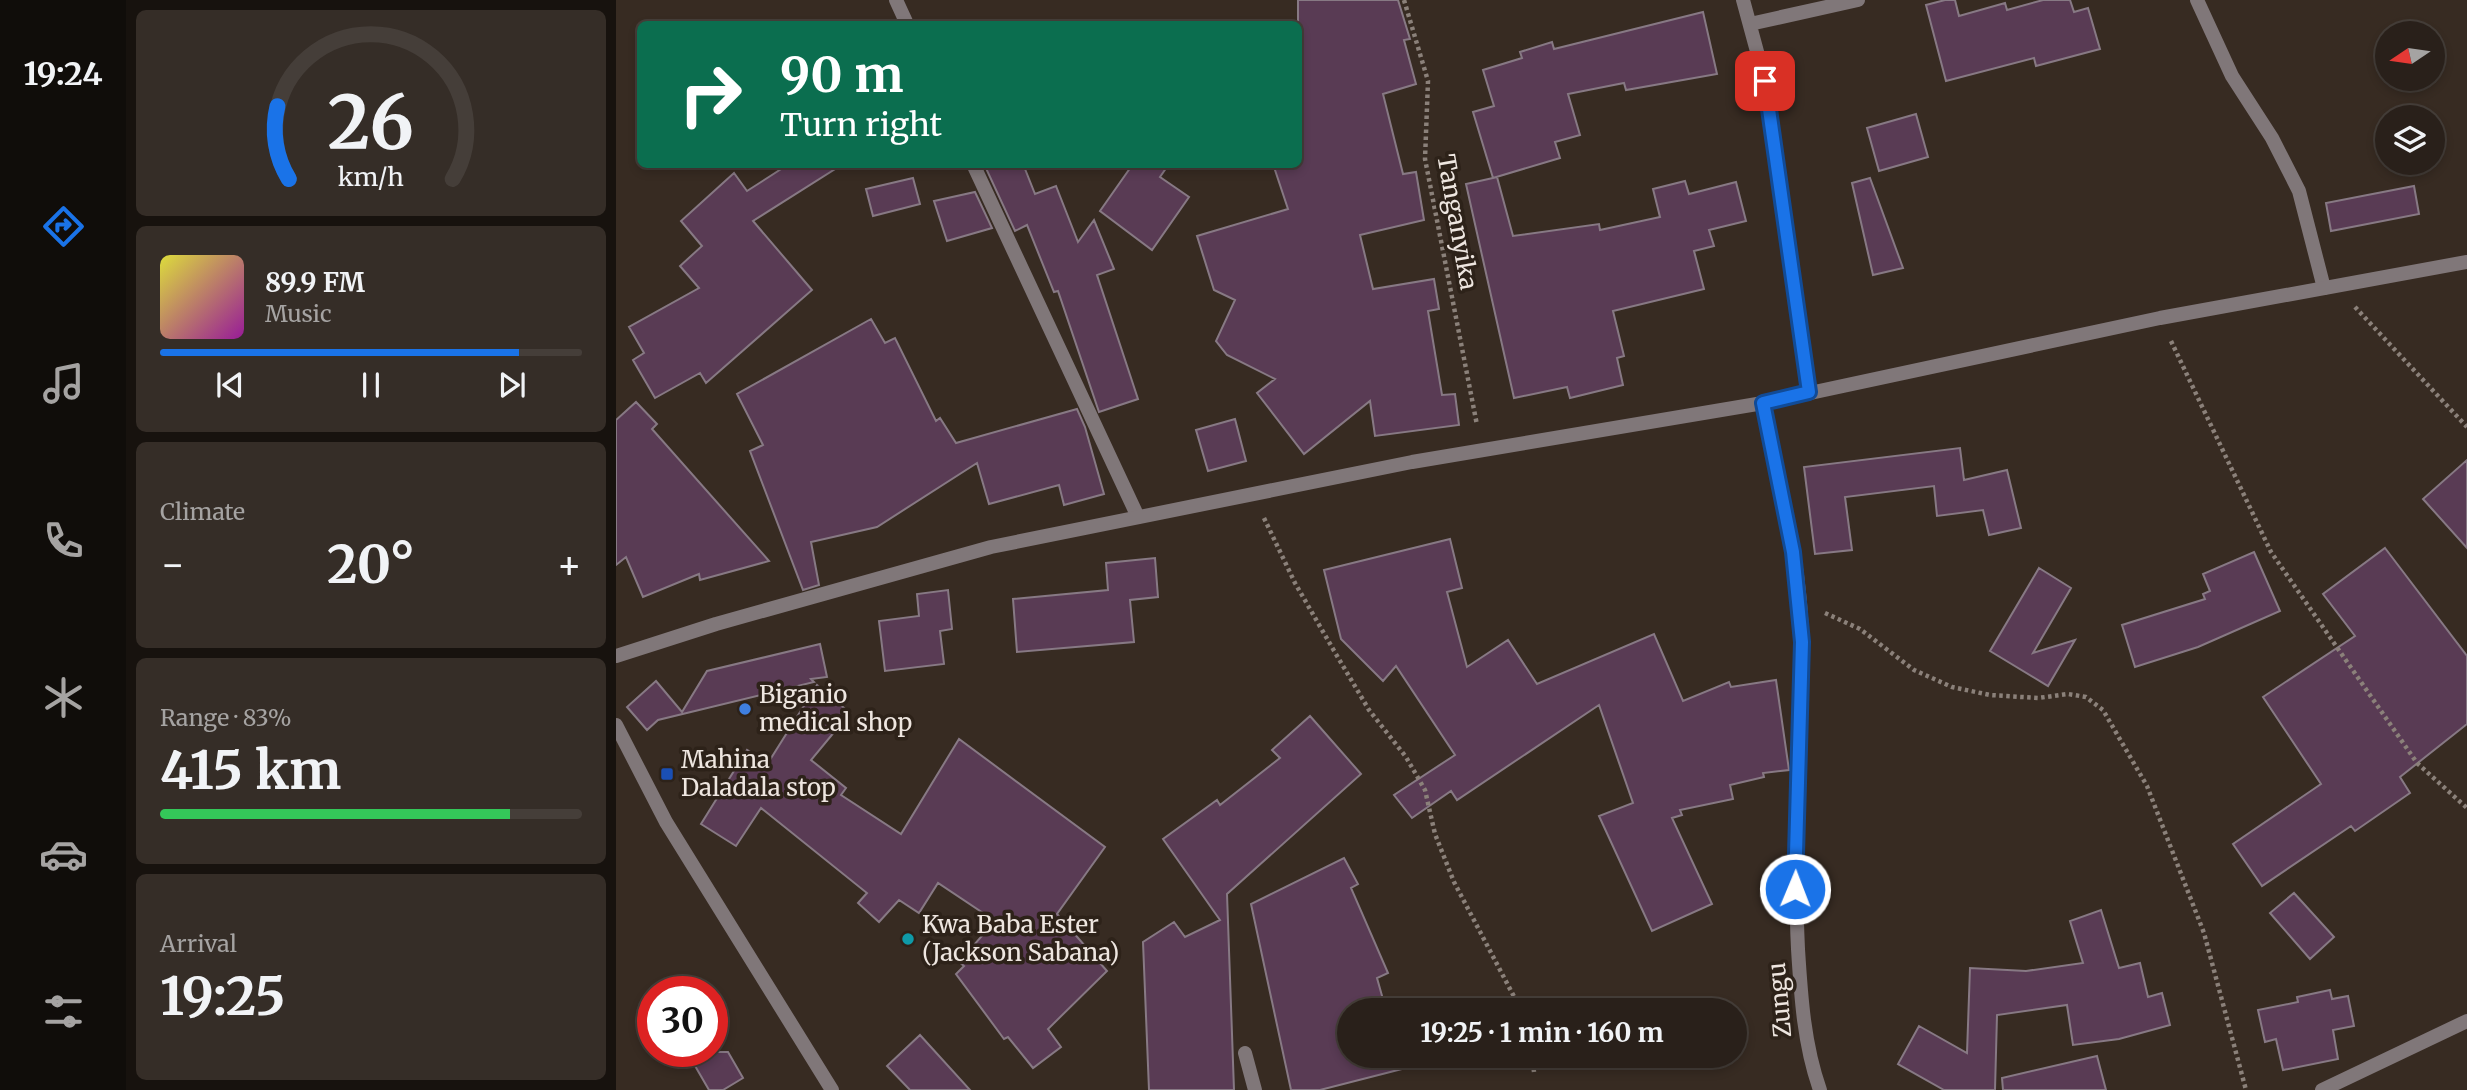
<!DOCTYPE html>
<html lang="en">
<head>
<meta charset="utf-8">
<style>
  :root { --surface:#29201a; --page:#352d27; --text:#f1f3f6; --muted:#a5a3a2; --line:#453e39; --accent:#1a73e8 }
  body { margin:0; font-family:Merriweather,serif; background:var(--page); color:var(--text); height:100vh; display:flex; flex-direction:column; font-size:26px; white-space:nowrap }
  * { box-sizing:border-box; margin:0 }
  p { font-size:23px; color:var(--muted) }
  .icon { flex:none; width:38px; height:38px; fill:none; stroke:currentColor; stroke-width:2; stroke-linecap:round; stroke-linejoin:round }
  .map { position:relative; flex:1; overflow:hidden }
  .side { display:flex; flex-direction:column; gap:10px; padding:10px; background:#17120e; width:490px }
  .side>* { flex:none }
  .hud { position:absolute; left:21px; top:21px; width:665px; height:147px; border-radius:10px; box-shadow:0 4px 10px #0003,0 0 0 2px var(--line); background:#0b6e4f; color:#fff; overflow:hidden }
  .needle { width:46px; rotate:257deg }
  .buttons { position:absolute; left:1759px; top:21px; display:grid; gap:14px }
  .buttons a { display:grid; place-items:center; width:70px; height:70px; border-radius:50%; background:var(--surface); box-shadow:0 4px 10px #0003,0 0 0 2px var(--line); font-size:35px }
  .speed { position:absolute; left:21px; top:976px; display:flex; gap:14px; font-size:35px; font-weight:700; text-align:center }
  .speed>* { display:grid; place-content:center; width:91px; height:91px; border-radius:50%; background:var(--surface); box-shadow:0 4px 10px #0003,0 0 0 2px var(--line); line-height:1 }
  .speed .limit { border:10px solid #d22; background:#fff; color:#111 }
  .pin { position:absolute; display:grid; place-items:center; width:60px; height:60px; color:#fff; margin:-30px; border-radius:14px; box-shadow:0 4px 10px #0006 }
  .me { position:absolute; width:77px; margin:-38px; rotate:1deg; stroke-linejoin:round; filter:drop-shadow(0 0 5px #0008) }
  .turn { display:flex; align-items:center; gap:24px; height:147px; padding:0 28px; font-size:32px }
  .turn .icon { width:91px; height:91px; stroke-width:2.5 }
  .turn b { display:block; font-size:49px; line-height:60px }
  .big { font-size:52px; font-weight:700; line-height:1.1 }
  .side .tile { flex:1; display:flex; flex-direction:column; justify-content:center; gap:10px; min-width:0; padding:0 24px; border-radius:10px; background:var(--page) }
  .side .dial { align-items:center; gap:0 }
  .dial svg { height:182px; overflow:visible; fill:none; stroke:var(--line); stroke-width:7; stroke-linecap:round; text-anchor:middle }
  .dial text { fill:var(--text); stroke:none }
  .song { display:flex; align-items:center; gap:21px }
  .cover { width:84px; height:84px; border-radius:10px; background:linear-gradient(135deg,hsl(60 70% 55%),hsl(300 70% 35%)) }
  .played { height:7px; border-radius:4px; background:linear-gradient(90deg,var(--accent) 85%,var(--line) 85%) }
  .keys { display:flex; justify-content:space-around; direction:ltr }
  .heat { display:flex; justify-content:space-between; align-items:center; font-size:38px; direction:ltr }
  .charge { height:10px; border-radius:5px; background:linear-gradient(90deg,#34c759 83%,var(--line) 0) }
  .trip { position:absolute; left:721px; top:998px; width:410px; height:70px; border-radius:35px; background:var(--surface); box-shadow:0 4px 10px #0003,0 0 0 2px var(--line); font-weight:700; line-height:70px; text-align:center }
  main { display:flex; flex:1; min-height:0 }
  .tab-bar { display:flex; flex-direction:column; width:126px; justify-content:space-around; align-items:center; background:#100d0a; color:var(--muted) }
  .tab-bar .icon { width:49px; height:49px }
  .tab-bar .current { color:var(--accent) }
  .tab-bar b { font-size:32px; color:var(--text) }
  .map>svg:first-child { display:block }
  .building { fill:#593b54; stroke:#877984; stroke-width:2 }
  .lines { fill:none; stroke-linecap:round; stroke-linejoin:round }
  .path { stroke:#8b817a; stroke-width:4.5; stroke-dasharray:3.5 3.5; stroke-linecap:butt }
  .minor { stroke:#807779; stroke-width:14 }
  .tertiary { stroke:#807779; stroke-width:14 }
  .route-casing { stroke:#114b97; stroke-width:18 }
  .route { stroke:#1a73e8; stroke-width:12 }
  .shop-dot { fill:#3f7fe0; stroke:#2d2219; stroke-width:2.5 }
  .transit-dot { fill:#1a4fb4; stroke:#2d2219; stroke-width:2.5 }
  .culture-dot { fill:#0f9aa8; stroke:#2d2219; stroke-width:2.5 }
  .labels { text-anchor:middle; stroke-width:7; stroke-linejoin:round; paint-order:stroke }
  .street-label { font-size:24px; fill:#eee6e0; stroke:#2d2219 }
  .poi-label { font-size:24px; fill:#eee6e0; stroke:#2d2219; text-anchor:start }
</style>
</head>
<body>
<main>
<nav class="tab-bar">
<b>19:24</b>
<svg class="icon current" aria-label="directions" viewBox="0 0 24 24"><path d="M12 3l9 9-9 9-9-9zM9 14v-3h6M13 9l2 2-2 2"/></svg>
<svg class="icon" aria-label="music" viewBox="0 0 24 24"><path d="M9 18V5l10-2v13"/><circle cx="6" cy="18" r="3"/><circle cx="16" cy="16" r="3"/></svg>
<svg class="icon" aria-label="phone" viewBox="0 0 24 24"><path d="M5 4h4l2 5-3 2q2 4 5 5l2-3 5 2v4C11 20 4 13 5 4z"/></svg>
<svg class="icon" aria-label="climate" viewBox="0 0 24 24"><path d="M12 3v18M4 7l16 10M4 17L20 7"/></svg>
<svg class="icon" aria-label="car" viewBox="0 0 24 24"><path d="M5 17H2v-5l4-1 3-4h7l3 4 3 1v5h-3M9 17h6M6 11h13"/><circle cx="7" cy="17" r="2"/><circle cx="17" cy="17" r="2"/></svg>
<svg class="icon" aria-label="filters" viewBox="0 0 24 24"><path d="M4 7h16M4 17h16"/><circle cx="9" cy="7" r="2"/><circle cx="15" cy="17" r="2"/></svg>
</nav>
<section class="side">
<div class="tile dial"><svg viewBox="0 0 100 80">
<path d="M14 69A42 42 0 1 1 86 69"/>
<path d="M14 69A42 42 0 0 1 9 37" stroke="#1a73e8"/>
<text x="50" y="56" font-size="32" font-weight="700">26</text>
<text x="50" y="72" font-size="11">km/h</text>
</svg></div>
<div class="tile">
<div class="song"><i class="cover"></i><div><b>89.9 FM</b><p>Music</p></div></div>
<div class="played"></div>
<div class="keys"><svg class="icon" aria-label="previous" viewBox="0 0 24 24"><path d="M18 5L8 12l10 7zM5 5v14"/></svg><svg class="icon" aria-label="pause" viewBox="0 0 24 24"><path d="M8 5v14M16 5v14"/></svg><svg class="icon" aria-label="next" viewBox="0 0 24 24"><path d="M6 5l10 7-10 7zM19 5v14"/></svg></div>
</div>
<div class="tile"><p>Climate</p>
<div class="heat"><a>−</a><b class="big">20°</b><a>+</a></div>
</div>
<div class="tile"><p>Range · 83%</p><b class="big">415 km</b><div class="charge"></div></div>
<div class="tile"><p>Arrival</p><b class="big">19:25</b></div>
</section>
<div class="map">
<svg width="1851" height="1090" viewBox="0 0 1851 1090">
  <rect width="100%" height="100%" fill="#372b22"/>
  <path class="building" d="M682,0H782L794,39L788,40L800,84L767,94L787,174L800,172L808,220L744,235L757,289L818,279L823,309L812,311L826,395L839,394L843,425L759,436L754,401L688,454L641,393L659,379L611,355L600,341L619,300L598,290L581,236L672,209L657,164H682Z
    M1329,0H1339L1343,16L1389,3L1391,10L1427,0H1454L1458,12L1472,8L1484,49L1420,66L1418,58L1330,81L1310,5Z
    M1087,12L1101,74L1010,90L1008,83L952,94L964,135L939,142L944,158L877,178L881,177L897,236L983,224L984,230L1044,217L1037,189L1069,181L1073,194L1120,182L1130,221L1093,230L1098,246L1078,251L1088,289L997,311L1008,356L1001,358L1007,385L954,398L951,387L898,398L850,184L877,178L857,112L878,106L867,70L906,58L904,52L936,42L938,49Z
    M1300,114L1312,157L1263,171L1251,128Z
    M173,164H227L137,221L196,290L90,383L84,373L39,398L17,360L28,353L13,327L83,288L64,266L86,246L65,221L118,173L131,191Z
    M368,164H407L419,194L440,186L462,242L478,220L498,269L481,275L522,399L483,412L442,291L438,292L411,225L399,231Z
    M517,164H553L544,177L573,197L536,250L484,211Z
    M297,178L304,204L257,216L250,189Z
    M1254,178L1287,268L1257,275L1236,183Z
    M1798,186L1803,214L1715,231L1710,203Z
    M359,192L376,228L331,241L318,201Z
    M255,319L269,343L279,338L320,421L324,418L340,443L461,409L469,427L488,494L448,505L443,485L373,504L361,463L261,527L195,542L203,585L187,590L134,451L147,445L121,394Z
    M20,402L41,424L36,429L153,561L84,580L83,574L27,597L10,557L0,565V420Z
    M619,419L630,461L592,471L580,430Z
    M1344,448L1348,480L1391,470L1405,528L1373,535L1367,510L1321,516L1318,486L1229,497L1236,550L1199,554L1188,467Z
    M1851,460V548L1807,499Z
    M834,539L846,588L831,592L851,667L892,640L921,684L1038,634L1067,701L1113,682L1115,687L1160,680L1173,770L1147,773L1148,777L1114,785L1117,799L1064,810L1066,815L1056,818L1096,904L1036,931L983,816L1017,803L983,705L841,800L835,791L796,818L778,795L839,755L780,666L767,681L725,639L708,570Z
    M1769,548L1851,656V724L1784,777L1794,793L1739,831L1735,826L1646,886L1617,844L1705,784L1647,697L1739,636L1707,594Z
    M1638,552L1664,611L1582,647L1519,667L1506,625L1589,599L1587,594L1594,591L1587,574Z
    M539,558L542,597L514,600L518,642L401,652L397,599L492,590L490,563Z
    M1423,568L1455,588L1417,653L1459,640L1432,686L1374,651Z
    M332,590L336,629L324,631L328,664L269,671L263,621L303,616L301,594Z
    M204,644L211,677L195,679L198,682L42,720L31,730L11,707L40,681L66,712L91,671Z
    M201,685L234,713L195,760L230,788L225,795L285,834L343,739L489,847L441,914L491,971L432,1029L445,1047L417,1068L392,1037L388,1039L340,974L348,966L343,962L379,921L322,883L303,913L283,900L263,922L242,903L251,893L145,808L120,846L85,824L131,750L152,763Z
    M694,716L745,774L611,894L618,1090H533L527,942L558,922L569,937L604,920L547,839L601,800L604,805L664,758L656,750Z
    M728,858L742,884L735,888L772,973L761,978L770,1010H733V1055H783L786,1069L704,1090H675L635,904Z
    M1678,893L1718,937L1694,959L1654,913Z
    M1485,910L1503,968L1524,963L1532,997L1546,993L1554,1025L1503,1039L1457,1045L1451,1005L1381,1015L1379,1090H1328L1282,1064L1303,1026L1351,1053L1354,968L1410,971L1467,963L1454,921Z
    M1714,990L1716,999L1732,996L1738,1026L1717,1030L1722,1059L1667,1070L1660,1039L1649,1042L1642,1010L1682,1002L1681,997Z
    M304,1035L354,1090H294L271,1066Z
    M71,1052H112L127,1078L107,1090H93Z
    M1481,1056L1490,1090H1387L1386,1078Z"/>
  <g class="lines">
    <path class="path" d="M788,0L812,81L809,159L861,425
      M1739,307L1851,427
      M1555,341L1655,552L1801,763L1851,808
      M648,518L679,583L717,649L753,710L790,757L809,790L819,834L838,882L905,1010
      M1209,613L1244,629L1298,670L1336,687L1374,695L1422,698L1452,694L1470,697L1487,710L1531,786L1588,933L1630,1090
      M916,1055L918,1072"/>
    <path class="minor" d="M280,0L291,24
      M1127,0L1149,81L1193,392
      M1581,0L1616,76L1656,138L1683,191L1708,288
      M1134,24L1242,0
      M357,164L522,517
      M1147,403C1163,482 1186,564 1186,645C1186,746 1177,847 1182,949C1185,997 1188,1045 1204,1090
      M629,1053L639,1090
      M1706,1090L1851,1021"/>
    <path class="tertiary" d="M0,656L100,624L375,547L796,462L1147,403L1544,318L1851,262
      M0,725L50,822L216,1090"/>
  </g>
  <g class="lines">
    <g class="route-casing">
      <path id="route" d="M1149,81L1193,392L1147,403L1177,552L1186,642L1179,889"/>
    </g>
    <use href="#route" class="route"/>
  </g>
  <circle class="shop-dot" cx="129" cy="709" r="7"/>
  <rect class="transit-dot" x="44" y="767" width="14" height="14" rx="3.5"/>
  <circle class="culture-dot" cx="292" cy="939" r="7"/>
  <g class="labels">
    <g class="street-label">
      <text transform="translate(841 222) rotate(80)" y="8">Tanganyika</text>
      <text transform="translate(1164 1000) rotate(-95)" y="8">Zungu</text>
    </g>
    <g class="poi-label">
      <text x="143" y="703">Biganio<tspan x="143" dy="28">medical shop</tspan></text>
      <text x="65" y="768">Mahina<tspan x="65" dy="28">Daladala stop</tspan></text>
      <text x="306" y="933">Kwa Baba Ester<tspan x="306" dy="28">(Jackson Sabana)</tspan></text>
    </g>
  </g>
</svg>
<div class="buttons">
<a><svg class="needle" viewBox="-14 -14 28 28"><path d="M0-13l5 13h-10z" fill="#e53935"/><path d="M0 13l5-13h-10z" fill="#a5a3a2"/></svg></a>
<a><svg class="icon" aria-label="layers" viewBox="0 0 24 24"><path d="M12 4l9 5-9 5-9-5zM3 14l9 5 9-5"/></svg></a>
</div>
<div class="speed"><div class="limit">30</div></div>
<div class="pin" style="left:1149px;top:81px;background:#d93025"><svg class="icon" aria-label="arrive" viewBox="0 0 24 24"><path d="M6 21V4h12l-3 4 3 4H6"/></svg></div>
<svg class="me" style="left:1179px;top:889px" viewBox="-20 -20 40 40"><circle r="17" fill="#1a73e8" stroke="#fff" stroke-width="3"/><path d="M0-11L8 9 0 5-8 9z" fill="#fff"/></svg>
<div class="trip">19:25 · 1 min · 160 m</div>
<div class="hud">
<div class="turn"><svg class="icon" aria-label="right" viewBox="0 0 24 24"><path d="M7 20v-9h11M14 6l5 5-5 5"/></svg><div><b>90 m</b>Turn right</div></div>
</div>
</div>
</main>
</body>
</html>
